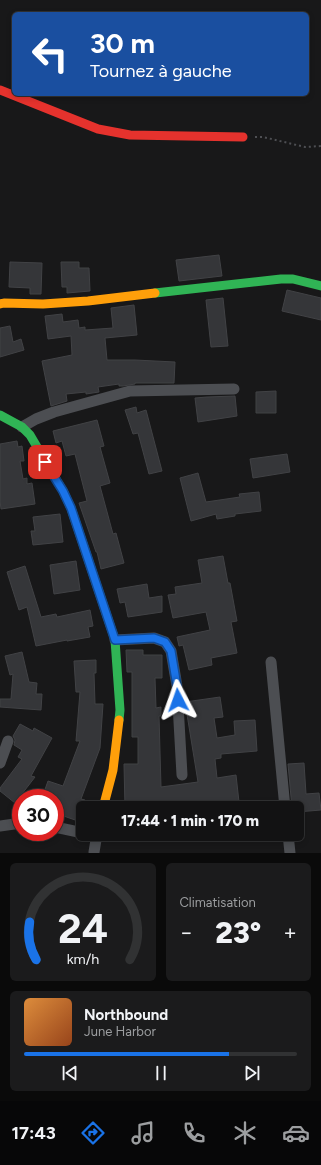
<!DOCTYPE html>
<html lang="fr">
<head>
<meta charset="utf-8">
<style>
  :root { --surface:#121213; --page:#1b1b1c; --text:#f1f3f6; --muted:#9c9ea0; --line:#313233; --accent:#1a73e8 }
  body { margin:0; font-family:Figtree,sans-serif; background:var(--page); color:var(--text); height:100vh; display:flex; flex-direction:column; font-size:15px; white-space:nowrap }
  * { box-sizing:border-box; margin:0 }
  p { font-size:13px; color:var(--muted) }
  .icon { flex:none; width:22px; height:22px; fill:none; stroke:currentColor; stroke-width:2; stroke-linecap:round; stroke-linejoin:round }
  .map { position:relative; height:853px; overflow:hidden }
  .panel { display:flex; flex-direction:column; gap:10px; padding:10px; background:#0a0a0a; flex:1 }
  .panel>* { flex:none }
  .guide { position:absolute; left:12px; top:12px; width:297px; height:84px; border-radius:6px; box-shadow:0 2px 6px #0003,0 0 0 1px var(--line); background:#1a4fa0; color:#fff; overflow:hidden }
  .speed { position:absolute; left:12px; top:789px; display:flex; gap:8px; font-size:20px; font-weight:700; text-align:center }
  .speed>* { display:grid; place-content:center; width:52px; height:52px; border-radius:50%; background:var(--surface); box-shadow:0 2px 6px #0003,0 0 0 1px var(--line); line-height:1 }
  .speed .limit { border:6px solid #d22; background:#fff; color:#111 }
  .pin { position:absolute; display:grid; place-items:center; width:34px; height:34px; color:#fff; margin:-17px; border-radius:8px; box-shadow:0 2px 6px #0006 }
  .me { position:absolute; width:44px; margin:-22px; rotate:356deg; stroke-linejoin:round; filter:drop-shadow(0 0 3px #0008) }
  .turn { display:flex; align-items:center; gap:14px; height:84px; padding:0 12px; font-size:18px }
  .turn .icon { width:52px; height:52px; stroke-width:2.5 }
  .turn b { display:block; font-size:28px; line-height:34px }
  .big { font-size:30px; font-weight:800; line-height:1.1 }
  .panel .tile { flex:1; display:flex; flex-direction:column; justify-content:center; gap:6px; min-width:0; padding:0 14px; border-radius:6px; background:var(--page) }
  .panel .dial { align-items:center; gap:0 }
  .dial svg { height:104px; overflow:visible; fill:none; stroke:var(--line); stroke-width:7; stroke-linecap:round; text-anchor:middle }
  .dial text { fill:var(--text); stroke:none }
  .song { display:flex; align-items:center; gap:12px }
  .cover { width:48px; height:48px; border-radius:6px; background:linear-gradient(135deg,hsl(30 70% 55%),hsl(20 70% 35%)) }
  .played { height:4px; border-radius:2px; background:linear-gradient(90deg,var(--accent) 75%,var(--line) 75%) }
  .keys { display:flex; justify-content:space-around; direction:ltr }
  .heat { display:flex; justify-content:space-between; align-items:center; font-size:22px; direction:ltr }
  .panel .tiles { flex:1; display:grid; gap:10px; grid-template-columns:1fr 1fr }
  .tile:last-child { grid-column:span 2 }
  .trip { position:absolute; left:76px; top:801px; width:228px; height:40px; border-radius:6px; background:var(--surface); box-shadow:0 2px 6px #0003,0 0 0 1px var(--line); font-weight:800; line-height:40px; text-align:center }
  .dock { display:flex; height:64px; justify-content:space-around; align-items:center; background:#070708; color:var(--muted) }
  .dock .icon { width:28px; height:28px }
  .dock .active { color:var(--accent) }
  .dock b { font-size:18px; color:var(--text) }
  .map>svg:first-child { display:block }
  .building { fill:#353639; stroke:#414245 }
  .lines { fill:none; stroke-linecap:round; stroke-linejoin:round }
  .path { stroke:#4e4f53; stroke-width:2; stroke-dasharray:2 3; stroke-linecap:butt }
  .street { stroke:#4c4e52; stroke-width:11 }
  .fast { stroke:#30b455; stroke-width:9 }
  .slow { stroke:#ff9f0a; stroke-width:9 }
  .jam { stroke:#e5322d; stroke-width:9 }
  .route-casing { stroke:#114b97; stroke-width:10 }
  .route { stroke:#1a73e8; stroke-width:7 }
</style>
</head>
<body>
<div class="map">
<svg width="321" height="853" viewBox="0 0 321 853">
  <rect width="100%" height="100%" fill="#181819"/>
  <path class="building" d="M219,255L222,276L179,281L176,260Z
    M10,262L42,263L41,294H30V288L9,287Z
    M61,262H79V268H89L90,291L67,293V287H62Z
    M287,290L321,298V320L282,311Z
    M223,298L228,346L211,347L206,300Z
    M134,305L137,335L105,338L107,360H135L175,362L174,383H135V384L123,386H119V384L98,387L99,392L86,394V392L66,394L67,401L51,406L42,361L72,355L71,336L48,339L45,316L62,314L63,322L78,320L79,328L85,327V330L113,328L111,308Z
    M10,326L13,342L21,339L24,350L0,357V328Z
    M276,391V413H256V392Z
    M235,396L237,416L198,422L195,398L207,397Z
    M136,407L137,413L146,410L162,471L149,474L138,433L133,434L125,410Z
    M97,420L104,446L100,447L110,483L100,486L113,534L116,533L124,563L101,569L97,552H96L79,503L87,501L75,454L66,456L62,441L56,443L53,431Z
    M17,441L18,447L22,446L24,461H20L23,479L27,478V484L32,483L35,504L1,509L0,501V444Z
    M287,454L290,472L253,478L250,459Z
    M198,473L206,502L240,497L239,494L259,492L261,511L235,514V516L217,519L216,514L191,521L180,478Z
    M60,514L63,542L33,545L31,531H35L33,517Z
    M223,556L228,583H230L237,621L231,622L237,653L211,658L212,665L189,670L183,645L179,646L177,637L210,630L206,612L173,618L168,595L176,594L175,587L202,583L198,560Z
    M76,561L80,590L54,594L50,565Z
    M25,566L41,617L56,614L57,617L90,610L93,626L88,627L90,637L67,641V640L36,646L27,607L19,610L7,572Z
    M147,584L149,598L162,596V612L128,617L125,602L120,603L117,589Z
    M126,650H143V655H162V678H155L156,708L161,707V716H159L161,787L198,782L185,702L220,697L223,717L214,718L217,738L235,735L234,721L255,720L257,751L221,754V758L215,759L217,778L236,775L239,802L210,805L211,808H125L124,764H138V737H132V672H127Z
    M22,652L29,682L37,683L36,694H42L41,710L0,707V699H11L13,674L10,675L5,656Z
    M96,660V673H94L95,704H103L100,748L81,799L85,800L78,821L55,813V798L43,795L48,781L63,786L80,741H76L80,692H76L74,661Z
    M20,724L33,731L34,728L52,738L31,776L35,777L15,803L0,791V788L22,759L18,757L22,750L14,745L15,740L13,736Z
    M304,763L306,794L319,793L321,810L297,812V808H292L288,764Z"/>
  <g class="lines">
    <path class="path" d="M255,137H263L305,147L321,146"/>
    <path class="street" d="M22,427L36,419L54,412L130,391L234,389
      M115,640L154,638L165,642L171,651L177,686L182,775
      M271,662L285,808
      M0,763L8,741
      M0,826L21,823
      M55,827L83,833
      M288,834L290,853
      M94,852L97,834"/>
    <path class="fast" d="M155,293L281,279H293L321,286
      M0,415L22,427L30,435L63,491L71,508L115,640L120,710L119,720"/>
    <path class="slow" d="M0,304L4,303L43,304L88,301L155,293
      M103,808L113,770L119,720"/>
    <path class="jam" d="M0,90L98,129L130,135L243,137"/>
  </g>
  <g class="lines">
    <g class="route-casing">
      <path id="route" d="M45,462L63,491L71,508L115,640L154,638L165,642L171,651L177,686L178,700"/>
    </g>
    <use href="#route" class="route"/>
  </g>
</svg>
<div class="speed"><div class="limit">30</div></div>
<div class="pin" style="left:45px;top:462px;background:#d93025"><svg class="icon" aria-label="arrive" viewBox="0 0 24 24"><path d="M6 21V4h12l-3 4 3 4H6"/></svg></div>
<svg class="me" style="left:178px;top:700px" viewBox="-20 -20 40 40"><path d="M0-17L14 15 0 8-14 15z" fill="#1a73e8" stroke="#fff" stroke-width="4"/></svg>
<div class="trip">17:44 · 1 min · 170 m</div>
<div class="guide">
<div class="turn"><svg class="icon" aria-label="left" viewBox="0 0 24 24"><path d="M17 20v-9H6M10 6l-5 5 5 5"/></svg><div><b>30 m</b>Tournez à gauche</div></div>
</div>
</div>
<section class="panel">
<div class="tiles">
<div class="tile dial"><svg viewBox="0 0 100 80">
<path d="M14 69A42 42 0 1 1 86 69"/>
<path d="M14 69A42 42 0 0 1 9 40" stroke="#1a73e8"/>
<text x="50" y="56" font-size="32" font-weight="700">24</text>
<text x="50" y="72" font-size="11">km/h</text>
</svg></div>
<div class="tile"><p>Climatisation</p>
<div class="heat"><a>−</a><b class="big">23°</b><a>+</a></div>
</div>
<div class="tile">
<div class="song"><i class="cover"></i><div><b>Northbound</b><p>June Harbor</p></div></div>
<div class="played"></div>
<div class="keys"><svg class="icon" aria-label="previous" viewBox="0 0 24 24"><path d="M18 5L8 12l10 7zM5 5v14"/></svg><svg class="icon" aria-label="pause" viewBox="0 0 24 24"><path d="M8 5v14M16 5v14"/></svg><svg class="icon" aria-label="next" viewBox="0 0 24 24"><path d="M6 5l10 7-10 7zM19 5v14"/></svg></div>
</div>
</div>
</section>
<nav class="dock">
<b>17:43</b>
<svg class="icon active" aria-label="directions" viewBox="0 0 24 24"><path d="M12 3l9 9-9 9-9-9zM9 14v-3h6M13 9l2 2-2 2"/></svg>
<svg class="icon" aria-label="music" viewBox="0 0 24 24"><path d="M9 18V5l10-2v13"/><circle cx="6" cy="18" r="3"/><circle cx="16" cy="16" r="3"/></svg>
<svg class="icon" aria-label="phone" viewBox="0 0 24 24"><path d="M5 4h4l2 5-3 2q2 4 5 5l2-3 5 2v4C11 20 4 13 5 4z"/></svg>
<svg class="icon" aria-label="climate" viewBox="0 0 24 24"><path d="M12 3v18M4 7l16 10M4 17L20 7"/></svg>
<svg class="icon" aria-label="car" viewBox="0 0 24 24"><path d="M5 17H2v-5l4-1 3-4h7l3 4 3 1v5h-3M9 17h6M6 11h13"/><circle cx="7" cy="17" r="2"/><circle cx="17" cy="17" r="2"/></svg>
</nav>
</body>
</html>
